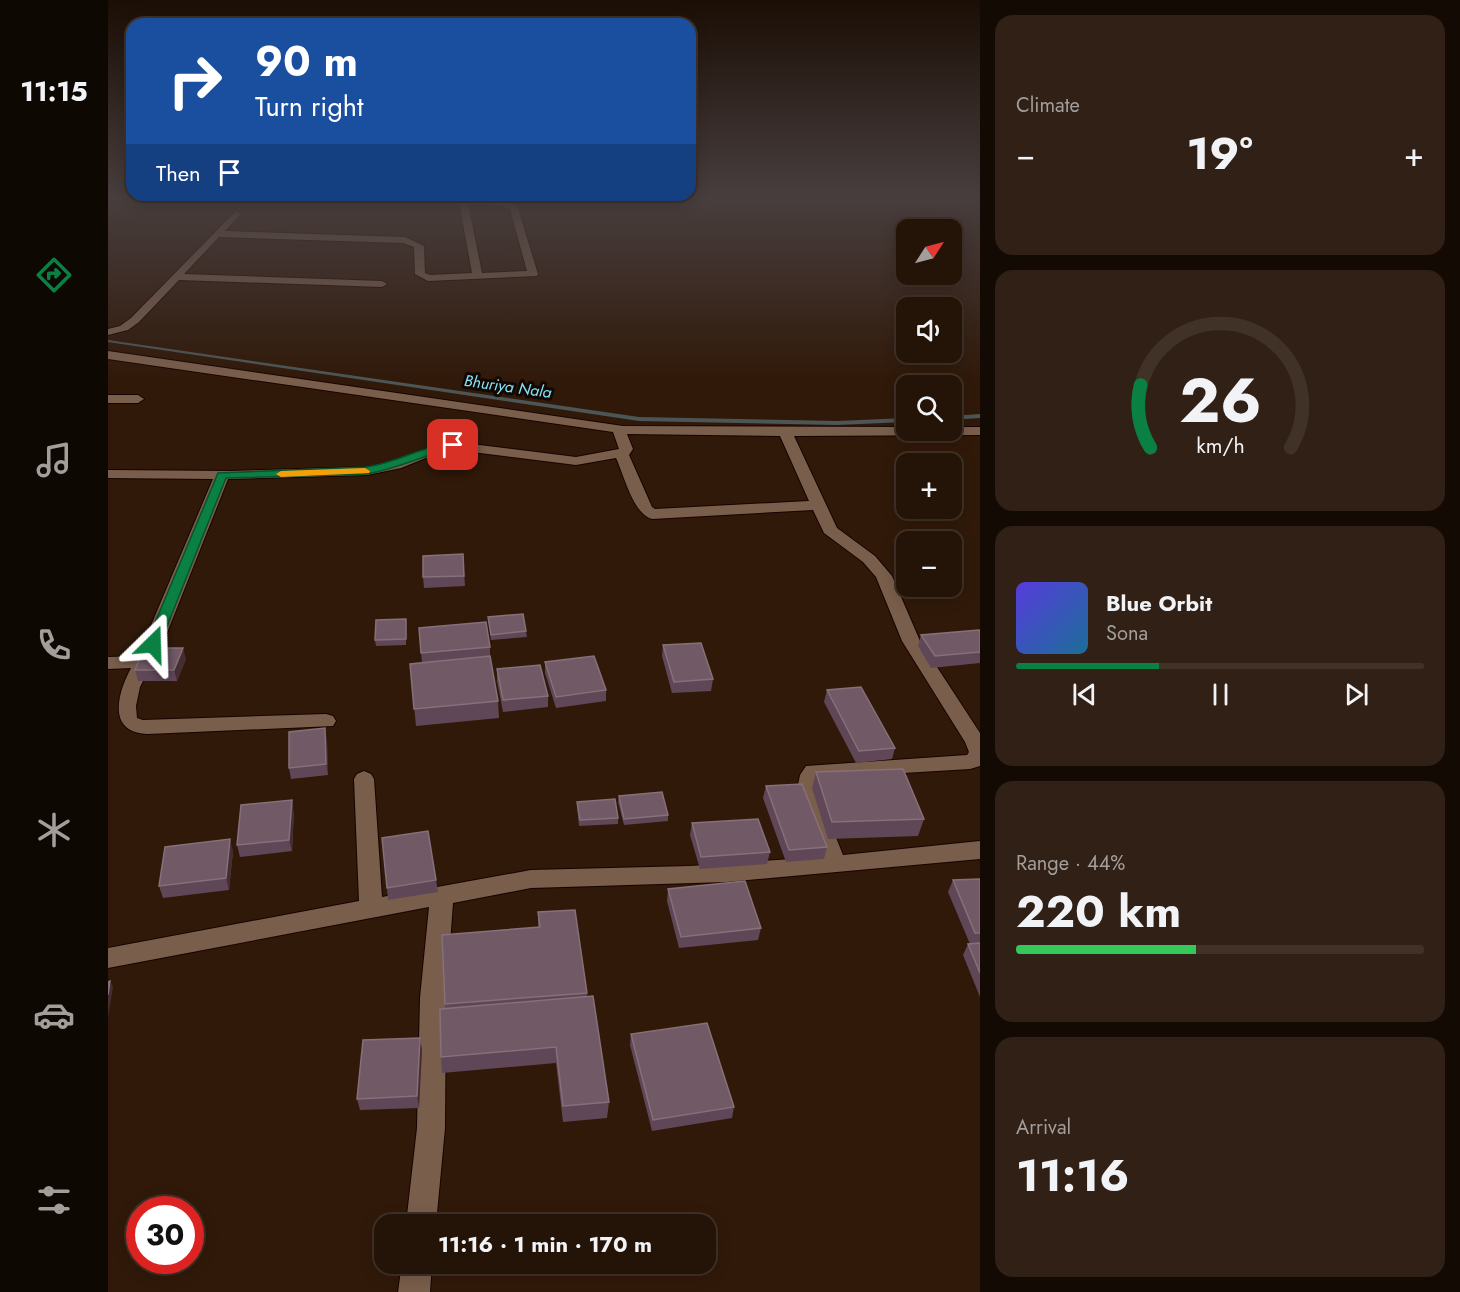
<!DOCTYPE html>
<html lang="en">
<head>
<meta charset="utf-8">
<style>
  :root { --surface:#241307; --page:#302015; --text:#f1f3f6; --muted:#a39e9b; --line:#413228; --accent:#0b8043 }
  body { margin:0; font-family:Jost,sans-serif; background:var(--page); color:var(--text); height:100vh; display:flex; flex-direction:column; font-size:22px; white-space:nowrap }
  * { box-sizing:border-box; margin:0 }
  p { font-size:20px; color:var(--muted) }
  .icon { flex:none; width:33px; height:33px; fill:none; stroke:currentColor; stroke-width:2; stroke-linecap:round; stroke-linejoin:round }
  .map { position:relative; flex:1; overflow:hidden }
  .sheet { display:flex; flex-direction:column; gap:15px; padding:15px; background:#140a04; width:480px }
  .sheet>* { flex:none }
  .banner { position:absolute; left:18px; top:18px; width:570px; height:183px; border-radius:18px; box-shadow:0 3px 15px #0003,0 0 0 2px var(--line); background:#1a4fa0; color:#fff; overflow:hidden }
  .needle { width:39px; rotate:54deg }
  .fabs { position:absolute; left:788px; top:219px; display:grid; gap:12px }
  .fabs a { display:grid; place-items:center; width:66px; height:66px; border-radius:12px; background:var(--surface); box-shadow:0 3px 15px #0003,0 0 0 2px var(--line); font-size:30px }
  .speed { position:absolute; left:18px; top:1196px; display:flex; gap:12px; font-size:30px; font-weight:700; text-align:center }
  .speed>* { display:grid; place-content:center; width:78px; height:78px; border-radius:50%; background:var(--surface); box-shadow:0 3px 15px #0003,0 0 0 2px var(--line); line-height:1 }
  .speed .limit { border:9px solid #d22; background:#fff; color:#111 }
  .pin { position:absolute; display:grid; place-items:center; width:51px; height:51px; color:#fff; margin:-26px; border-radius:12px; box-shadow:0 3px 9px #0006 }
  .me { position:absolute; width:66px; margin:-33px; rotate:22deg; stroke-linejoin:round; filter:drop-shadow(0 0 4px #0008) }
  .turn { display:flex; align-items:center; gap:21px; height:126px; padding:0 30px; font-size:27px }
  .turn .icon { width:78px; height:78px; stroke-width:2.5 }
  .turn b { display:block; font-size:42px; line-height:51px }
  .then { display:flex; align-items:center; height:57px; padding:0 30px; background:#0003; gap:12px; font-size:22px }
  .big { font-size:45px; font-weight:700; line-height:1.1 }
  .sheet .tile { flex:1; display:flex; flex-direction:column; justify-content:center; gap:9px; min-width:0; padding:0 21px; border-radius:18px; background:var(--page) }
  .sheet .dial { align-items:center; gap:0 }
  .dial svg { height:156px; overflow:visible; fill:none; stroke:var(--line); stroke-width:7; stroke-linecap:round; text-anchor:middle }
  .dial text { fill:var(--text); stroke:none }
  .song { display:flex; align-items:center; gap:18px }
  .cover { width:72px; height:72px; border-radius:9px; background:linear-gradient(135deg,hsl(250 70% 55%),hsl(200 70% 35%)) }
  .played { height:6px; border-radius:3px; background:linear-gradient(90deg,var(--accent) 35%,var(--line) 35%) }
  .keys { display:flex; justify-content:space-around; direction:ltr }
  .heat { display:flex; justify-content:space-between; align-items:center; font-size:33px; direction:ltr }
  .charge { height:9px; border-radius:4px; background:linear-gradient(90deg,#34c759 44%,var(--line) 0) }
  .trip { position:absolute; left:266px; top:1214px; width:342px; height:60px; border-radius:18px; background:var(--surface); box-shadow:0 3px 15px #0003,0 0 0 2px var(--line); font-weight:700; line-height:60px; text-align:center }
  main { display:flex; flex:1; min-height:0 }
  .dock { display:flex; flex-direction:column; width:108px; justify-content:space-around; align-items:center; background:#0e0803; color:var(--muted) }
  .dock .icon { width:42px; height:42px }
  .dock .selected { color:var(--accent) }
  .dock b { font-size:27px; color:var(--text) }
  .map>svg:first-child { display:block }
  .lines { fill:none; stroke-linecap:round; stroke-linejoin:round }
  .stream { fill:#4c5656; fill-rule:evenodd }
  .minor-casing { stroke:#170400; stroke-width:2 }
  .minor { fill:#7a5e4c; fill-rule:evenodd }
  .wall { fill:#604757 }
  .shaded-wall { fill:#462d32 }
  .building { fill:#715966; stroke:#867079; stroke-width:1.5 }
  .route { fill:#0b8043; stroke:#07532c; stroke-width:1.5 }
  .slow { fill:#f59e0b }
  .labels { text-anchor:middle; stroke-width:6; stroke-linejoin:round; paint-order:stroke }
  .far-water-label { font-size:16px; font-style:italic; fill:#83e3f9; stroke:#110703 }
</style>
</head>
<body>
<main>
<nav class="dock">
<b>11:15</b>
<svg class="icon selected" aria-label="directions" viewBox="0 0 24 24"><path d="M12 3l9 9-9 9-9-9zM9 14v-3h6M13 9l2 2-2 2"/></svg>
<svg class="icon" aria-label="music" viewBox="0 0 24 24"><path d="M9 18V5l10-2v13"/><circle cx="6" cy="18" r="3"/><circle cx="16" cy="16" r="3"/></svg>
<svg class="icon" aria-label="phone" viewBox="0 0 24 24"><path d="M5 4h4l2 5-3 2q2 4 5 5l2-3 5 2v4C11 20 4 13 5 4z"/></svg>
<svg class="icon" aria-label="climate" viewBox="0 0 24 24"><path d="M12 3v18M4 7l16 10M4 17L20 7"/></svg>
<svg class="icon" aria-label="car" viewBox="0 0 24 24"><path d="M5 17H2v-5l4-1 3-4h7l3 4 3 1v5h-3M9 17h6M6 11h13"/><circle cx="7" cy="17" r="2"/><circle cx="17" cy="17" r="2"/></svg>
<svg class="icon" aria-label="filters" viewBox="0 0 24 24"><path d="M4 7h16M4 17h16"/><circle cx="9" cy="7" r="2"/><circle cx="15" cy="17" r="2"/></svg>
</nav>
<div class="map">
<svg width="872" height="1292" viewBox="0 0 872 1292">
  <rect width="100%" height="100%" fill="#301909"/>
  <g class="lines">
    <path class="stream" d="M0,340L531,417L729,421L798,418V422L729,425L531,421L0,342Z
      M872,414V418L843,420V416Z"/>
    <g class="minor-casing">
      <path id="minor" d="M270,199H280L273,204L269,201Z
        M336,199L395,200L409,205L430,274L429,276L320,281L307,274L306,247L295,243L111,237L76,274L274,281L279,284L274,287L71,280L31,322L20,330L0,335V329L12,326L23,318L128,211L133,214L117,231L297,237L316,246L317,273L322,275L364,273L351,202ZM360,203L394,206L402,209L419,271L374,273Z
        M0,351L515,426L798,427V430H843V427H872V435L686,436L729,528L767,556L784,576L812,641L872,733V766L862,769L712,778L709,790L735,855L872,841V859L618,882L423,888L345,903L338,998L337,1128L328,1224H298L309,1128L312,998L321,907L0,968V948L251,901L246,779L249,774L256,771L263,774L266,779L274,897L423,870L582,866L713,857L689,790L692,775L698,766L859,755L861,752L857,742L794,641L768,577L755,562L716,533L705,510L544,519C525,514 516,475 508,458L468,465L340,449L293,468L259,475L120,479L55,643L32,687L28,706L29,718L35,720L218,714L225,716L228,721L225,726L40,734C0,733 8,696 23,668L0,669V657L30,656L105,479L0,478V470L123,471L259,467L284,462L339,441L468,457L511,449L505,432L0,359ZM519,434L672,436L701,501L547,509L544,507L521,455L525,449Z
        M0,395H30L36,399L30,403H0Z
        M294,1263H324L322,1292H290Z"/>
    </g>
    <use href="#minor" class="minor"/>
  </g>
  <path class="wall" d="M355,554L357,586L316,588L315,577Z
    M380,617L418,631L419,637L383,640Z
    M298,619V645L268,646L267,640Z
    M311,628L382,647V658L390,701L391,718L308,726L302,664L314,663Z
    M872,632V663L823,668L810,646L813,635Z
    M555,645L605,679L603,691L564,693L554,656Z
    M78,659L69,681H30L27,670Z
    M437,662L498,690V701L448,708L437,673Z
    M389,669L440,696V707L395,712L389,681Z
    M719,690L787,748L784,759L748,763L716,702Z
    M219,740L220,775L183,779L181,768Z
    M708,772L816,819L810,836L720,839L704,788Z
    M658,786L719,847L716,859L678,862L655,798Z
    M511,796L560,815V821L516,825L510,802Z
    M469,802L510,818V824L471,826L469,807Z
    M186,812L184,851L132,857L129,845Z
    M584,823L662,852L659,864L592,869L582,835Z
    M125,851L121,890L55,898L51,886Z
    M872,879V997L855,955L860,944H862L840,892L845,880Z
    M328,880L330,892L280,900L279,888Z
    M560,889L653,928L650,940L571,948L559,901Z
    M430,912L479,993V996L501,1102L499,1118L455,1122L448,1063L334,1073L333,1057L337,1008L334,935L430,927Z
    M523,1034L626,1107L624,1118L544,1131L522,1045Z
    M312,1038L314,1050L311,1108L252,1110L249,1099Z"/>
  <path class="shaded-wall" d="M75,648L78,659L69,681L66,670Z
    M217,728L219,740L220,775L218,764Z
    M184,800L186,812L184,851L181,840Z
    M122,839L125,851L121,890L118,878Z
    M2,981L5,987L0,1017V995Z
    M312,1038L314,1050L311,1108L309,1096Z"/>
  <path class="building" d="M355,554L356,576L315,577V556Z
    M415,614L418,631L383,635L380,617Z
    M298,619V639L267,640L268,620Z
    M378,622L382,647L313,653L311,628Z
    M871,630L872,632V652L827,656L813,635Z
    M593,643L605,679L566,682L555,645Z
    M36,648H75L66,670H27Z
    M382,656L390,701L306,709L302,664Z
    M486,656L498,690L448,697L437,662Z
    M432,665L440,696L395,700L389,669Z
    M753,687L787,748L751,751L719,690Z
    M217,728L218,764L181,768V732Z
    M795,769L816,819L724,822L708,772Z
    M694,784L719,847L681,850L658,786Z
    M554,792L560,815L516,819L511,796Z
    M507,799L510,818L472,820L469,802Z
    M184,800L181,840L129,845L133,805Z
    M650,819L662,852L593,857L584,823Z
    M320,831L328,880L279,888L274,838Z
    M122,839L118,878L51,886L57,847Z
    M872,879V933H867L845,880Z
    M637,881L653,928L573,937L560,889Z
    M467,910L479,993L337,1004L334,935L432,927L430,912Z
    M872,943V973L860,944Z
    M2,981L0,995V982Z
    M485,996L501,1102L455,1106L448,1047L333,1057L332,1009Z
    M599,1023L626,1107L545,1120L523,1034Z
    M312,1038L309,1096L249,1099L255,1040Z"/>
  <linearGradient id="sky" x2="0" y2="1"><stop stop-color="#1a0e05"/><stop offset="0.52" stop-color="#483e3e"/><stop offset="1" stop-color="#483e3e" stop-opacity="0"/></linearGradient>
  <rect width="872" height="380" fill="url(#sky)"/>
  <path class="route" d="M345,442L350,445L349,447C318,454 290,469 258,474L118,478L52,644L45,648L40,647L38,644L110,473L258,467C289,463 315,446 345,442Z"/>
  <path class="slow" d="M257,468L262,471L261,473L173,477L168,474L173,471Z"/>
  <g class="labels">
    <g class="far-water-label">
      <text transform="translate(400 386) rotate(8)" y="6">Bhuriya Nala</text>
    </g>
  </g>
</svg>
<div class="fabs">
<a><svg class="needle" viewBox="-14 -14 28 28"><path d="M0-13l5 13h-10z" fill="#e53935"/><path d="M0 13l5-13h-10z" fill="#a39e9b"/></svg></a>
<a><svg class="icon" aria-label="sound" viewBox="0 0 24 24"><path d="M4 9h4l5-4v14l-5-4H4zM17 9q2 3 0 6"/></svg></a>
<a><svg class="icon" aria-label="search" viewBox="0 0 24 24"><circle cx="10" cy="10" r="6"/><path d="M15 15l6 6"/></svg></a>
<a>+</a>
<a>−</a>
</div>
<div class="speed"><div class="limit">30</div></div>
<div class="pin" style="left:345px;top:445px;background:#d93025"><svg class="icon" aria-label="arrive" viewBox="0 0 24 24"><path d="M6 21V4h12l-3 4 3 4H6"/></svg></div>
<svg class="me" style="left:45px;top:644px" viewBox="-20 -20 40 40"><path d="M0-17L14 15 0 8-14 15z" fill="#0b8043" stroke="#fff" stroke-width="4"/></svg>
<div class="trip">11:16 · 1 min · 170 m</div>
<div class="banner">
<div class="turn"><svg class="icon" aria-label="right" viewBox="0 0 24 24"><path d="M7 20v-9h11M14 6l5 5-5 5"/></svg><div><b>90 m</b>Turn right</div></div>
<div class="then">Then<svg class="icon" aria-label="arrive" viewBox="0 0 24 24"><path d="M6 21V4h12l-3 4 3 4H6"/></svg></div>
</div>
</div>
<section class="sheet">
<div class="tile"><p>Climate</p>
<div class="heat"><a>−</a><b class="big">19°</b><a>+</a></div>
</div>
<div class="tile dial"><svg viewBox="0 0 100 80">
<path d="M14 69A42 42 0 1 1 86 69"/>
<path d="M14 69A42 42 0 0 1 9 37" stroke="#0b8043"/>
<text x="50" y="56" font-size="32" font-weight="700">26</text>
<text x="50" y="72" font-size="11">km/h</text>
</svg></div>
<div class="tile">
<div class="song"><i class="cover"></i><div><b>Blue Orbit</b><p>Sona</p></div></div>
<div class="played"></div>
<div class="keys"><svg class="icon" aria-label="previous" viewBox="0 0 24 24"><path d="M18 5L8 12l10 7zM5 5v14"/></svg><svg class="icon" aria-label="pause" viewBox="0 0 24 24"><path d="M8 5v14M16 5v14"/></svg><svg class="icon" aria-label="next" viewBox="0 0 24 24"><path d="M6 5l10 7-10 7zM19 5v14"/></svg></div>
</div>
<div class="tile"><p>Range · 44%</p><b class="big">220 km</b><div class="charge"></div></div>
<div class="tile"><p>Arrival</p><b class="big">11:16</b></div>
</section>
</main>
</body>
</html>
